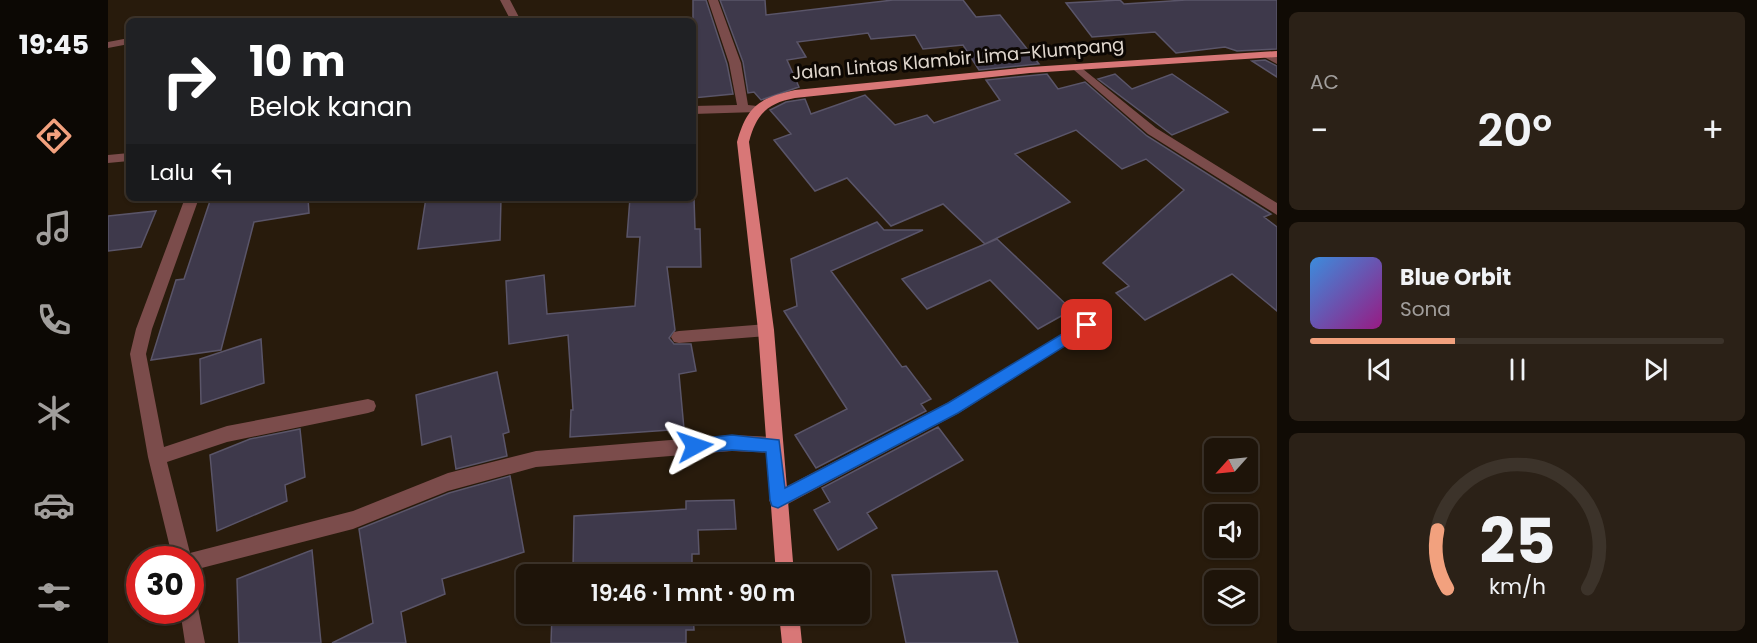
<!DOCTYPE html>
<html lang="id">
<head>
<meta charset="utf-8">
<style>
  :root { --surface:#1e1409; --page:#2b2117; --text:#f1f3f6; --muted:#a19e9c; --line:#3c332a; --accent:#f2a17e }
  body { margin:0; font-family:Poppins,sans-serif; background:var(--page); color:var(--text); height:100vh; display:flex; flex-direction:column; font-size:22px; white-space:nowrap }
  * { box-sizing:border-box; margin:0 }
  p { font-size:20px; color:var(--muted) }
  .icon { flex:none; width:33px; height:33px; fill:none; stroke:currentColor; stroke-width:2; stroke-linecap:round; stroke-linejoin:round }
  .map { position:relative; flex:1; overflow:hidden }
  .drawer { display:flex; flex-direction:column; gap:12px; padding:12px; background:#100b05; width:480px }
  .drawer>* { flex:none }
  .hud { position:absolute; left:18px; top:18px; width:570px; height:183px; border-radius:9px; box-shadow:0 2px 4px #0004,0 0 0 2px var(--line); background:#202124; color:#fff; overflow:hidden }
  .needle { width:39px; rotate:243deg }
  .fabs { position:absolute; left:1096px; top:438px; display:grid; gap:12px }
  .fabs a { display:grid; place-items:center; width:54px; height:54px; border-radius:9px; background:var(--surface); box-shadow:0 2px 4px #0004,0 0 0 2px var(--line); font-size:30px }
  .speed { position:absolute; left:18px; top:546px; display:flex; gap:12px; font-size:30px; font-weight:700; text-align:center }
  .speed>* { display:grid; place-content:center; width:78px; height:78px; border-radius:50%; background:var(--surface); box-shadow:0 2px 4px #0004,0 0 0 2px var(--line); line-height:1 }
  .speed .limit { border:9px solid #d22; background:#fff; color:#111 }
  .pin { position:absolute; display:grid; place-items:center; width:51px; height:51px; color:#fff; margin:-26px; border-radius:12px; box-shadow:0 3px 9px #0006 }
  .me { position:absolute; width:66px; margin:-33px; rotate:85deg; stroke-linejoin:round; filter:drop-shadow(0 0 4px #0008) }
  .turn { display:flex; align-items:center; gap:21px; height:126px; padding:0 24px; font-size:27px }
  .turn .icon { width:78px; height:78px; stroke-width:2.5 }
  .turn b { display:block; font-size:42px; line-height:51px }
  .then { display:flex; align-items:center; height:57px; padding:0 24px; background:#0003; gap:12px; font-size:22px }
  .big { font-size:45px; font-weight:600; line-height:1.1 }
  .drawer .card { flex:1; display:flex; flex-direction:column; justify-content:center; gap:9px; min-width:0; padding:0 21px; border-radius:9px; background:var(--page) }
  .drawer .dial { align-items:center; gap:0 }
  .dial svg { height:156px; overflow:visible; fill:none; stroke:var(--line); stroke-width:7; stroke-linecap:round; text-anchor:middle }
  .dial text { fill:var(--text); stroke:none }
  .song { display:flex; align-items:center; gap:18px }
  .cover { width:72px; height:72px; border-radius:9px; background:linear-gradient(135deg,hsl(210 70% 55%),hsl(310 70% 35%)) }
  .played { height:6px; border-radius:3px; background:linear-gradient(90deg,var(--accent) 35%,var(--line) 35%) }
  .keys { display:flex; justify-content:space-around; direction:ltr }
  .heat { display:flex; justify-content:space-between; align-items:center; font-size:33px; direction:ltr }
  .trip { position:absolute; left:408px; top:564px; width:354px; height:60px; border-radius:9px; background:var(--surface); box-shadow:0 2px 4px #0004,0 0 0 2px var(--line); font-weight:600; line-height:60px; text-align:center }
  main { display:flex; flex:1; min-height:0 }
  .dock { display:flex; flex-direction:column; width:108px; justify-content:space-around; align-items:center; background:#0c0804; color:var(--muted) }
  .dock .icon { width:42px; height:42px }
  .dock .on { color:var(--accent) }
  .dock b { font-size:27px; color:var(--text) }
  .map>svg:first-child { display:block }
  .building { fill:#3e394b; stroke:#5a5569; stroke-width:1.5 }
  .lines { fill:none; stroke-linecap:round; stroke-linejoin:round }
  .minor { fill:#7b4c4b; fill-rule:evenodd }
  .major { fill:#d87777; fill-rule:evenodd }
  .route { fill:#1a73e8; stroke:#114b97; stroke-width:1.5 }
  .labels { text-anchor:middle; stroke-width:6; stroke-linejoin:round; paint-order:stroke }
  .street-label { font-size:18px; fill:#e0d7ce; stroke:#0c0703 }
</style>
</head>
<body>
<main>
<nav class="dock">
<b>19:45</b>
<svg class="icon on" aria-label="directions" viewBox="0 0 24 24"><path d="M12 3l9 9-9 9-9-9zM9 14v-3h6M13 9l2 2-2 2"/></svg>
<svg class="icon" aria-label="music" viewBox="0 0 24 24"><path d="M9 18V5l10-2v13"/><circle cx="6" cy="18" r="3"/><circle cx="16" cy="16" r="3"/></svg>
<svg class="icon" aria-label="phone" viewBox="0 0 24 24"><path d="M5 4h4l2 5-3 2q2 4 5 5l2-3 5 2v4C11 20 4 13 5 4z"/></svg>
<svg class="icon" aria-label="climate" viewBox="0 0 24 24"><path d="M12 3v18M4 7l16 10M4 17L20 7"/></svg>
<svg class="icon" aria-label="car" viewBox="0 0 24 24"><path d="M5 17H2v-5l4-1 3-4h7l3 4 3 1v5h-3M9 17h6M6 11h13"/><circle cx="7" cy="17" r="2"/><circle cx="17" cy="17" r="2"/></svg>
<svg class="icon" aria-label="filters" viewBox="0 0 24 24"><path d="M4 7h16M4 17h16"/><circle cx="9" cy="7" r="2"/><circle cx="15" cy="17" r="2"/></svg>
</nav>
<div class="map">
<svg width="1169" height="643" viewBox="0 0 1169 643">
  <rect width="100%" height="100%" fill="#281b0c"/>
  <path class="building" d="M585,0H598L619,64L625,94L585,98Z
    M612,0H657L658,15L785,0H855L868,17L892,15L931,64L871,70L855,45L815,49L807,35L763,39L760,33L689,42L698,57L679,60L691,87L653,100L646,92L640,93L635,62Z
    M1012,0L1016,4L1078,0H1169V49L1129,51L1117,47L1068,53L1047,32L984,37L958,3Z
    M1157,60L1169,66V77L1144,61Z
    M939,74L950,89L977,82L1039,136L1163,214L1156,217L1169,227V311L1124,274L1037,320L1008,293L1021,286L995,263L1076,190L1038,159L1014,169L968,130L907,154L962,202L877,244L835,204L783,226L739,178L707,191L666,140L683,134L662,110L678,102L697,99L703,114L757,95L787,125L819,115L826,123L892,100L878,80Z
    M1007,74L1024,89L1064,74L1120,112L1064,135L990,79Z
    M103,198H200L201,213L146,222L113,350L43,360L68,280L76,279Z
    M318,198H393L392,240L310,249Z
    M522,198H586L587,229H592L593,267H559L567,330L561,338L566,344H583L588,371L571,374L576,429L462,437L463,410H465L460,335L401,344L398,281L436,275L439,314L527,306L532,237H519Z
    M48,211L33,247L0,251V216Z
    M769,222L776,230H815L723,271L794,367L798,366L823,399L813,404L818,411L708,468L687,435L739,409L676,311L689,306L683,259Z
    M889,239L964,310L930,329L882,280L819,309L794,279Z
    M153,339L156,383L93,404L92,359Z
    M389,372L401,432L395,434L399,456L348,469L343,436L314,445L308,395Z
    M830,427L855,460L759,513L769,528L730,550L706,510L722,502L714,488Z
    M192,429L197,477L177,485L179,501L109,531L102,455L142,439Z
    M402,476L416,552L334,579L337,594L293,612L298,643H224L265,623L251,529L341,493Z
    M626,500L628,529L590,530L591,554H584V574H447L448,570L465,569L466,516L578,509V501Z
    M204,550L213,643H131L129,579Z
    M889,571L910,643H798L784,575Z
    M444,614H585L586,630H578V643H443Z"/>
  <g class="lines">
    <path class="minor" d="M392,0H402L413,21H403Z
      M600,0H610L633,63L640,105L649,106V112L585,114V106L629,105L621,63Z
      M497,18L502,19L503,21H492Z
      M21,38V44L0,48V42Z
      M1160,52L1169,56V64L1156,57V53Z
      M970,65L1048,128L1169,203V215L1040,134L966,70L964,68Z
      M21,153V161L0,163V155Z
      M77,198H91L44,329L38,354L56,447L119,426L260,399L266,401L268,406L266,411L260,413L119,442L59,462L82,553L245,511L340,473L428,451L624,435L666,437L672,439L674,445L672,451L666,453L624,451L428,467L340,491L245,529L82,571V560H65L40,457L22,354L28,329Z
      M979,319L984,321L987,325L984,329L851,413L676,506L670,509L664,506L661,500L664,494L839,403Z
      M658,324L663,325L666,330L663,335L658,336L571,343L566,342L563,337L566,332L571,331Z
      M82,600L89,603L97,643H77L72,610H82Z"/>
    <path class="major" d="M1169,51V57L922,73L687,98C659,103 648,115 641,142L666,330L686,574H668L650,330L629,142C639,106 651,98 687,90L922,67Z
      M671,614H691L694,643H674Z"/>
  </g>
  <path class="route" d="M979,319L986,325L984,329L850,413L670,508L664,506L662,500L658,452L624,450L587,453L582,451L580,446L582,441L587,439L624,435L671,440L677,488L840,403Z"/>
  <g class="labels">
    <g class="street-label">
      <text transform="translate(850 59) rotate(-5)" y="6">Jalan Lintas Klambir Lima–Klumpang</text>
    </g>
  </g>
</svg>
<div class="fabs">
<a><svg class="needle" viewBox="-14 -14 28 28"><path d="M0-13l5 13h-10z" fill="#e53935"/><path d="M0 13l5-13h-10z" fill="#a19e9c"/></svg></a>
<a><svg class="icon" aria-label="sound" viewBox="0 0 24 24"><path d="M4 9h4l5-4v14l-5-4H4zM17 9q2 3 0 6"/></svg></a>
<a><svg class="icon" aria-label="layers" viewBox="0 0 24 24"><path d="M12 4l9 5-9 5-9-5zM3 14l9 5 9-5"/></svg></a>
</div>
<div class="speed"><div class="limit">30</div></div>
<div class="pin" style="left:979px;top:325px;background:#d93025"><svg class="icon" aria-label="arrive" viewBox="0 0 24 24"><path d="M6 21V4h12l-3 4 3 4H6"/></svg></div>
<svg class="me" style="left:587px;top:446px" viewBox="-20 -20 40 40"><path d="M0-17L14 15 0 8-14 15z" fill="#1a73e8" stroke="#fff" stroke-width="4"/></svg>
<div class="trip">19:46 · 1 mnt · 90 m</div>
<div class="hud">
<div class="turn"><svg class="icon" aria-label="right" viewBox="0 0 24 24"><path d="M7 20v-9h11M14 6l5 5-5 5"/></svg><div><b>10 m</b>Belok kanan</div></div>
<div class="then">Lalu<svg class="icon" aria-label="left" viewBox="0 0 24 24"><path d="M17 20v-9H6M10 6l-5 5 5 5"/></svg></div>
</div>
</div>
<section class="drawer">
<div class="card"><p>AC</p>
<div class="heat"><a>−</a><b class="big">20°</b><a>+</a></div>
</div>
<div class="card">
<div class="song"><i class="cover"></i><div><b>Blue Orbit</b><p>Sona</p></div></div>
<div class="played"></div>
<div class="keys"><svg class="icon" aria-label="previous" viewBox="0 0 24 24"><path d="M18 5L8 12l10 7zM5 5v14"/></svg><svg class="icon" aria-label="pause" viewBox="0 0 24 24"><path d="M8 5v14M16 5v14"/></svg><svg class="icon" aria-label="next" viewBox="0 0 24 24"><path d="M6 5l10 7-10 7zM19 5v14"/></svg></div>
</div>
<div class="card dial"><svg viewBox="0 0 100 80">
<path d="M14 69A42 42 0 1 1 86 69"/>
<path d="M14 69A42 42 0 0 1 9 39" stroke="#f2a17e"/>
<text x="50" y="56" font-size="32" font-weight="700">25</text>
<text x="50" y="72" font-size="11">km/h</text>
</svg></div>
</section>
</main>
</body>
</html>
